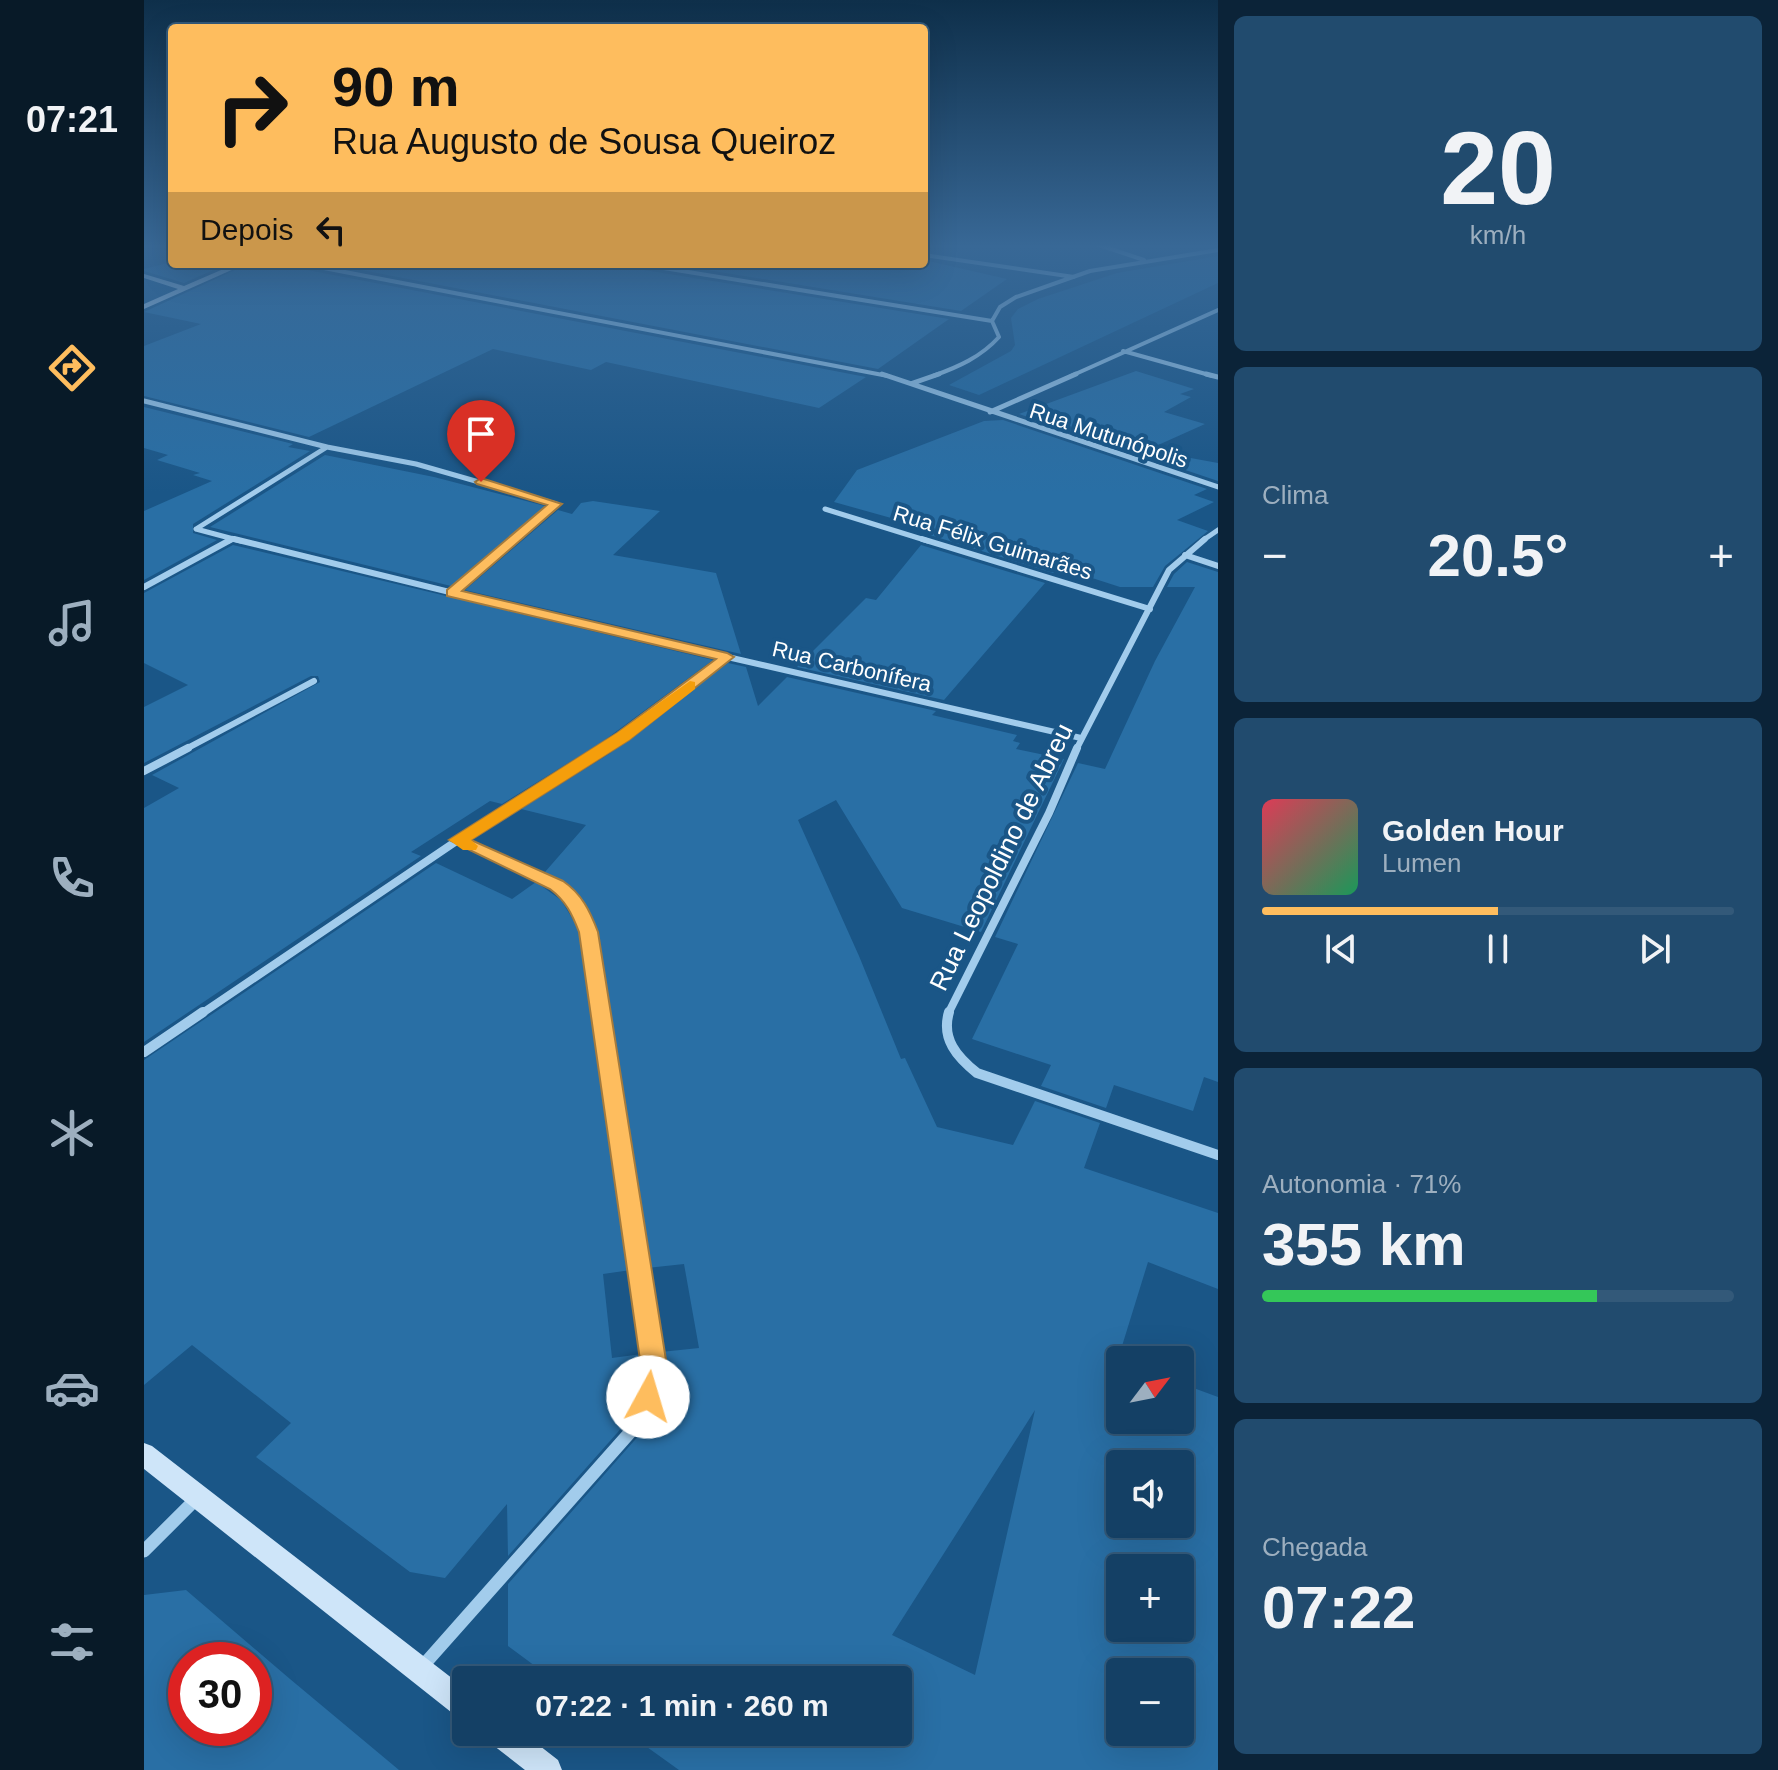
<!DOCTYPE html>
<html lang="pt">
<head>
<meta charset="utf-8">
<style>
  :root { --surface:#144065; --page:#214b6e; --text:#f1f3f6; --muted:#9dafbf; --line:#335979; --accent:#febd5e }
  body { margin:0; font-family:Arial,sans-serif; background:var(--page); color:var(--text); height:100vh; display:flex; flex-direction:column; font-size:30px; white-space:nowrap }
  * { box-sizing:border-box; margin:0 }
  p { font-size:26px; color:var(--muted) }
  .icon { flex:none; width:44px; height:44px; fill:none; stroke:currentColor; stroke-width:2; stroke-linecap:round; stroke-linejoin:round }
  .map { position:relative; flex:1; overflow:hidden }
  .panel { display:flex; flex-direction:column; gap:16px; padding:16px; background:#0b2338; width:560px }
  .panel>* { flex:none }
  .top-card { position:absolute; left:24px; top:24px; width:760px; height:244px; border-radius:8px; box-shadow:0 8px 32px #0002,0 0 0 2px var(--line); background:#febd5e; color:#111; overflow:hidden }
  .needle { width:52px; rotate:58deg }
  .buttons { position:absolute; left:962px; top:1346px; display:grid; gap:16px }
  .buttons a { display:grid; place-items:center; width:88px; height:88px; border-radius:8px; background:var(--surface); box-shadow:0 8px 32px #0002,0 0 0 2px var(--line); font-size:40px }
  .speed { position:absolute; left:24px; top:1642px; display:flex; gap:16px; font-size:40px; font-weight:700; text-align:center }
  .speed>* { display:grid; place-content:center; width:104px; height:104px; border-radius:50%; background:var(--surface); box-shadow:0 8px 32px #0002,0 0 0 2px var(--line); line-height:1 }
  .speed .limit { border:12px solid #d22; background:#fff; color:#111 }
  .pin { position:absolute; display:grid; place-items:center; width:68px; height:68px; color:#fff; margin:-82px -34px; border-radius:50% 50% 50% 0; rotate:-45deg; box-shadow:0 0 8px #0007 }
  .pin .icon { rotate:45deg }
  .me { position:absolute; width:88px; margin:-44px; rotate:6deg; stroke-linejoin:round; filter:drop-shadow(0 0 6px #0008) }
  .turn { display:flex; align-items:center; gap:28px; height:168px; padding:0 32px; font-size:36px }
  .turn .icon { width:104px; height:104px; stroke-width:2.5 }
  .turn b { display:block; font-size:56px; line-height:68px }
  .then { display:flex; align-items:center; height:76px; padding:0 32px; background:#0003; gap:16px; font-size:30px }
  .big { font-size:60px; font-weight:700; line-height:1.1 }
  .panel .card { flex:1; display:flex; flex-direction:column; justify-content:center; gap:12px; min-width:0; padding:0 28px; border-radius:12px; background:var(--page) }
  .panel .dial { align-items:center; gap:0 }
  .dial b { font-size:104px; line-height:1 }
  .song { display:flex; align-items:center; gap:24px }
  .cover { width:96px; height:96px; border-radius:12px; background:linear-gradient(135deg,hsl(350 70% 55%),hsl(150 70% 35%)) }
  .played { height:8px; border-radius:4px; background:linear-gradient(90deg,var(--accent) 50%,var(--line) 50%) }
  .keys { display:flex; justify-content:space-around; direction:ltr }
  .heat { display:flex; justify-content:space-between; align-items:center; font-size:44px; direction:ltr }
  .charge { height:12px; border-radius:6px; background:linear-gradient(90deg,#34c759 71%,var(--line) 0) }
  .trip { position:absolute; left:308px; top:1666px; width:460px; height:80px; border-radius:8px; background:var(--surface); box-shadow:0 8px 32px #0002,0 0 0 2px var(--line); font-weight:700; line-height:80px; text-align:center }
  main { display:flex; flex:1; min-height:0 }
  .menu { display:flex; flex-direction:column; width:144px; justify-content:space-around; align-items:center; background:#081a28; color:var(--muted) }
  .menu .icon { width:56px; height:56px }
  .menu .on { color:var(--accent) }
  .menu b { font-size:36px; color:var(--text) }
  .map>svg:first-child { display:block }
  .green { fill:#236aa0 }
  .building { fill:#296fa5; fill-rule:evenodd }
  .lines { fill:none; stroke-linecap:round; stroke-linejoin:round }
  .street-far5 { stroke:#a2ccec; stroke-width:4 }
  .street-far4 { stroke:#a2ccec; stroke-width:5 }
  .street-far3 { stroke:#a2ccec; stroke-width:6 }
  .street-far2 { stroke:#a2ccec; stroke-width:8 }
  .street-far1 { stroke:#a2ccec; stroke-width:10 }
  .street { stroke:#a2ccec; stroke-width:13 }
  .secondary { fill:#cee5f9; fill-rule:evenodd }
  .route { fill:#febd5e; stroke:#a57b3d; stroke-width:2 }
  .slow { fill:#f59e0b }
  .labels { text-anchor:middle; stroke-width:8; stroke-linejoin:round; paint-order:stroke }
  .far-street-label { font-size:22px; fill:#fff; stroke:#1a5687 }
  .street-label { font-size:26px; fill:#fff; stroke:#1a5687 }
</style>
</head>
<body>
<main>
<nav class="menu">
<b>07:21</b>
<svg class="icon on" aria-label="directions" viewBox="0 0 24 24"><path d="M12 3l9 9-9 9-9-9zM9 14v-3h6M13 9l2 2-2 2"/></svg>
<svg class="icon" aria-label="music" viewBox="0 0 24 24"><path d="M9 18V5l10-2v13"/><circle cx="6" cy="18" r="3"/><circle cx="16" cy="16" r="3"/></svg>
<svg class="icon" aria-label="phone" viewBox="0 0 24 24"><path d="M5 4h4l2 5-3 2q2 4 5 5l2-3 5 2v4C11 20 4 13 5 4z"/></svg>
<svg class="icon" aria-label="climate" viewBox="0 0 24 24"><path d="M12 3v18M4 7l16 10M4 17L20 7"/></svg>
<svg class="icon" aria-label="car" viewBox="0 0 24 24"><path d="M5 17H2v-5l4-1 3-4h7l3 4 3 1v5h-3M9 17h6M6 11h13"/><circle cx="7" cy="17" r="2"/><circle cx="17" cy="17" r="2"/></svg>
<svg class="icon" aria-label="filters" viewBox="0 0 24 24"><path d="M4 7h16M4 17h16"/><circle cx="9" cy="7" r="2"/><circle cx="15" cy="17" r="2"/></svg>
</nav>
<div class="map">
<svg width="1074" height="1770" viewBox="0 0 1074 1770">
  <rect width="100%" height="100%" fill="#1a5687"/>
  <path class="green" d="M1074,256V283L835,395L805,385L867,351L871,345L867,318L874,309L894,299L973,273Z"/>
  <path class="building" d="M780,260L863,279L817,311L526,264H780Z
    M28,262V264H83L40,283L0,271V269Z
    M104,264H154L158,269L722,377L675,408L462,362L447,370L349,349L165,437L0,396V346L57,324L0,312Z
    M186,264H490L494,269L805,319L734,369Z
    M992,371L1050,389L1036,394L1047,397L1020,412L1061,424L1003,450L1074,463V481L875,414Z
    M0,407L149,444L144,447L166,451L49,524V533L73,540L0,580V511L68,481L49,475L56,473L13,460L24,455L0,448Z
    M859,420L1063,489L1050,495L1070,502L1033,520L1064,531L1021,566L1009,587H976L914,567L909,573L786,535L790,530L690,502L713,470L840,421Z
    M181,455L290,477L401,506L307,586L66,527Z
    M449,501L516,511L469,555L572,573L597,654L321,590L414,510L428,514L437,503Z
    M89,545L569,660L458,742L358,804L346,801L267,852L277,856L0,1042V808L35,788L8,775L176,682L174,676H167L0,763V707L44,685L0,663V593Z
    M777,545L901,583L800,700L653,667L722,598L732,600Z
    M1043,562L1074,572V1082L1060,1077L1049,1111L970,1085L962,1108L897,1086L907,1065L828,1039L874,944L851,937L934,763L961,769L1011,661L1051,587H1023L1030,574Z
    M584,663L602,667L614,706L643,677L792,711L788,715L873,735L869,741L876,743L872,749L920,759L837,932L758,908L692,800L654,820L715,956L757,1059L761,1058L793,1127L869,1145L891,1101L956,1123L940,1168L1074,1213V1289L1004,1262L974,1359L976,1420H1036V1383L1074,1397V1770H535L482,1732H754V1680H410L364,1646V1584L497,1433L514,1391L517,1352L555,1348L540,1264L503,1268L450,926L440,907L427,891L401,872L442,825L377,809L465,754ZM891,1410L831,1675L748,1635ZM976,1464H1036V1524H976ZM976,1568H1036V1628H976ZM976,1672H1036V1732H976Z
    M292,863L368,899L392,882L417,900L436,931L487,1270L459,1274L468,1358L498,1354L499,1358L496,1387L481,1424L364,1556L363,1504L301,1578L266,1572L112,1457L147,1423L48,1345L0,1385V1060Z
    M42,1590L146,1679L255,1770H0V1595ZM42,1660H110V1728H42Z"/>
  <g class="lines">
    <path class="street-far5" d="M952,244L1000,260
      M780,255L930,277
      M159,264L744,376
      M495,264L848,321
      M979,351L1069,376
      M789,376C814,367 837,357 855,337L848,321L856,307L872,297L946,271L1074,250
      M927,376L1074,310"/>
    <path class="street-far4" d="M738,374L1074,487
      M1062,374L1074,377
      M769,383L795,374
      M0,401L183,447L52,529
      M846,412L932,374
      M183,447L272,464L412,504L369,541
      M681,509L784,541
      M52,529L97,541
      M85,541L88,539
      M1058,541L1074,530"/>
    <path class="street-far3" d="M90,539L383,611L937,738
      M778,539L1006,609
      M1041,555L1074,566
      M0,587L88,539
      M308,593L371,539
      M40,750L170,681
      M457,750L583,657
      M932,750L1025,570L1061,539"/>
    <path class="street-far2" d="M0,771L44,748
      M314,840C360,861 425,876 443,928C452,954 452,986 456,1014
      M57,1014L314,840L461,748
      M804,1014L905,813L933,748"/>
    <path class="street-far1" d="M456,1012L507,1348
      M805,1012C797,1039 813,1057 833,1073L1074,1155
      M0,1052L59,1012"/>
    <path class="street" d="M0,1551L53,1498
      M277,1668L489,1429C502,1402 512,1377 507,1346"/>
    <path class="secondary" d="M91,264H101L0,309V304L34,289L0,278V274L40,286Z
      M0,1443L8,1446L322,1689V1720L312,1716L0,1469Z
      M341,1732H378L414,1760L418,1770H381L345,1742Z"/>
  </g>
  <linearGradient id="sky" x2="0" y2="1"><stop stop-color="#0e2f4a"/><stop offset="0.5" stop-color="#386896"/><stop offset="1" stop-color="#386896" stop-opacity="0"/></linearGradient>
  <rect width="1074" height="492" fill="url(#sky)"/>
  <path class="route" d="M337,478L418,504L318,591L583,653L590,657L485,740L327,840L419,881C438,894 446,911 454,932L522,1360L513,1405L504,1408L495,1405L491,1397L496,1360L435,932C428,914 422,901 406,889L305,840L473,733L572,659L303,596V590L403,505L333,484L331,482Z"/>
  <path class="slow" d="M546,681L551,682V689L485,740L327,840L334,846L332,850H319L305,840L473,733Z"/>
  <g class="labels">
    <g class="far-street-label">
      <text transform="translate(965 435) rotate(18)" y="8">Rua Mutunópolis</text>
      <text transform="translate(849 542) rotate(17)" y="8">Rua Félix Guimarães</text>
      <text transform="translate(708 666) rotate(13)" y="8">Rua Carbonífera</text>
    </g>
    <g class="street-label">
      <text transform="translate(857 857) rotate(-64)" y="9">Rua Leopoldino de Abreu</text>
    </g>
  </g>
</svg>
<div class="buttons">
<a><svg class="needle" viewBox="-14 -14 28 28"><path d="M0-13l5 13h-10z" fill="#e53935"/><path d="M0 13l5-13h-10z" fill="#9dafbf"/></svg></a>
<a><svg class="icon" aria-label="sound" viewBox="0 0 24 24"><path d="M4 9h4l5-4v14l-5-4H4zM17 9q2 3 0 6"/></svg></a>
<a>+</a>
<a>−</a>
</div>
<div class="speed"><div class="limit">30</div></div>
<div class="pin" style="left:337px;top:482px;background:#d93025"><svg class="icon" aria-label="arrive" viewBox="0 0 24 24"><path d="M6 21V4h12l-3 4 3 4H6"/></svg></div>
<svg class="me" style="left:504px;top:1397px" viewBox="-20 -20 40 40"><circle r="19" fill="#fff"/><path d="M0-13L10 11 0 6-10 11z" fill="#febd5e"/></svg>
<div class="trip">07:22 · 1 min · 260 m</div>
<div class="top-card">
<div class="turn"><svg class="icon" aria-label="right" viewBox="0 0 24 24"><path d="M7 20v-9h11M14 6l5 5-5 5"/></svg><div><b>90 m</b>Rua Augusto de Sousa Queiroz</div></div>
<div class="then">Depois<svg class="icon" aria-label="left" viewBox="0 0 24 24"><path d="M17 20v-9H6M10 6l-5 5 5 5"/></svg></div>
</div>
</div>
<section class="panel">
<div class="card dial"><b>20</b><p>km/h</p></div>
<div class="card"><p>Clima</p>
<div class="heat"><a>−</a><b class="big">20.5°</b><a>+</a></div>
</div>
<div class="card">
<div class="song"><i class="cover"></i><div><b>Golden Hour</b><p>Lumen</p></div></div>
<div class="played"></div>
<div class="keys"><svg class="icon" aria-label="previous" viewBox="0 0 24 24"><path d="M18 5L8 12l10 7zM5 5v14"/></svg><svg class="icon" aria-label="pause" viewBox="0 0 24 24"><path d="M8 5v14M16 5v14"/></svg><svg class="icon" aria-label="next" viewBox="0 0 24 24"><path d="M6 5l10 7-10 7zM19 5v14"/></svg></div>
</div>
<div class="card"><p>Autonomia · 71%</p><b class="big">355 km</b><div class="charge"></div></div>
<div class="card"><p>Chegada</p><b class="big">07:22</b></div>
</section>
</main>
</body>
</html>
